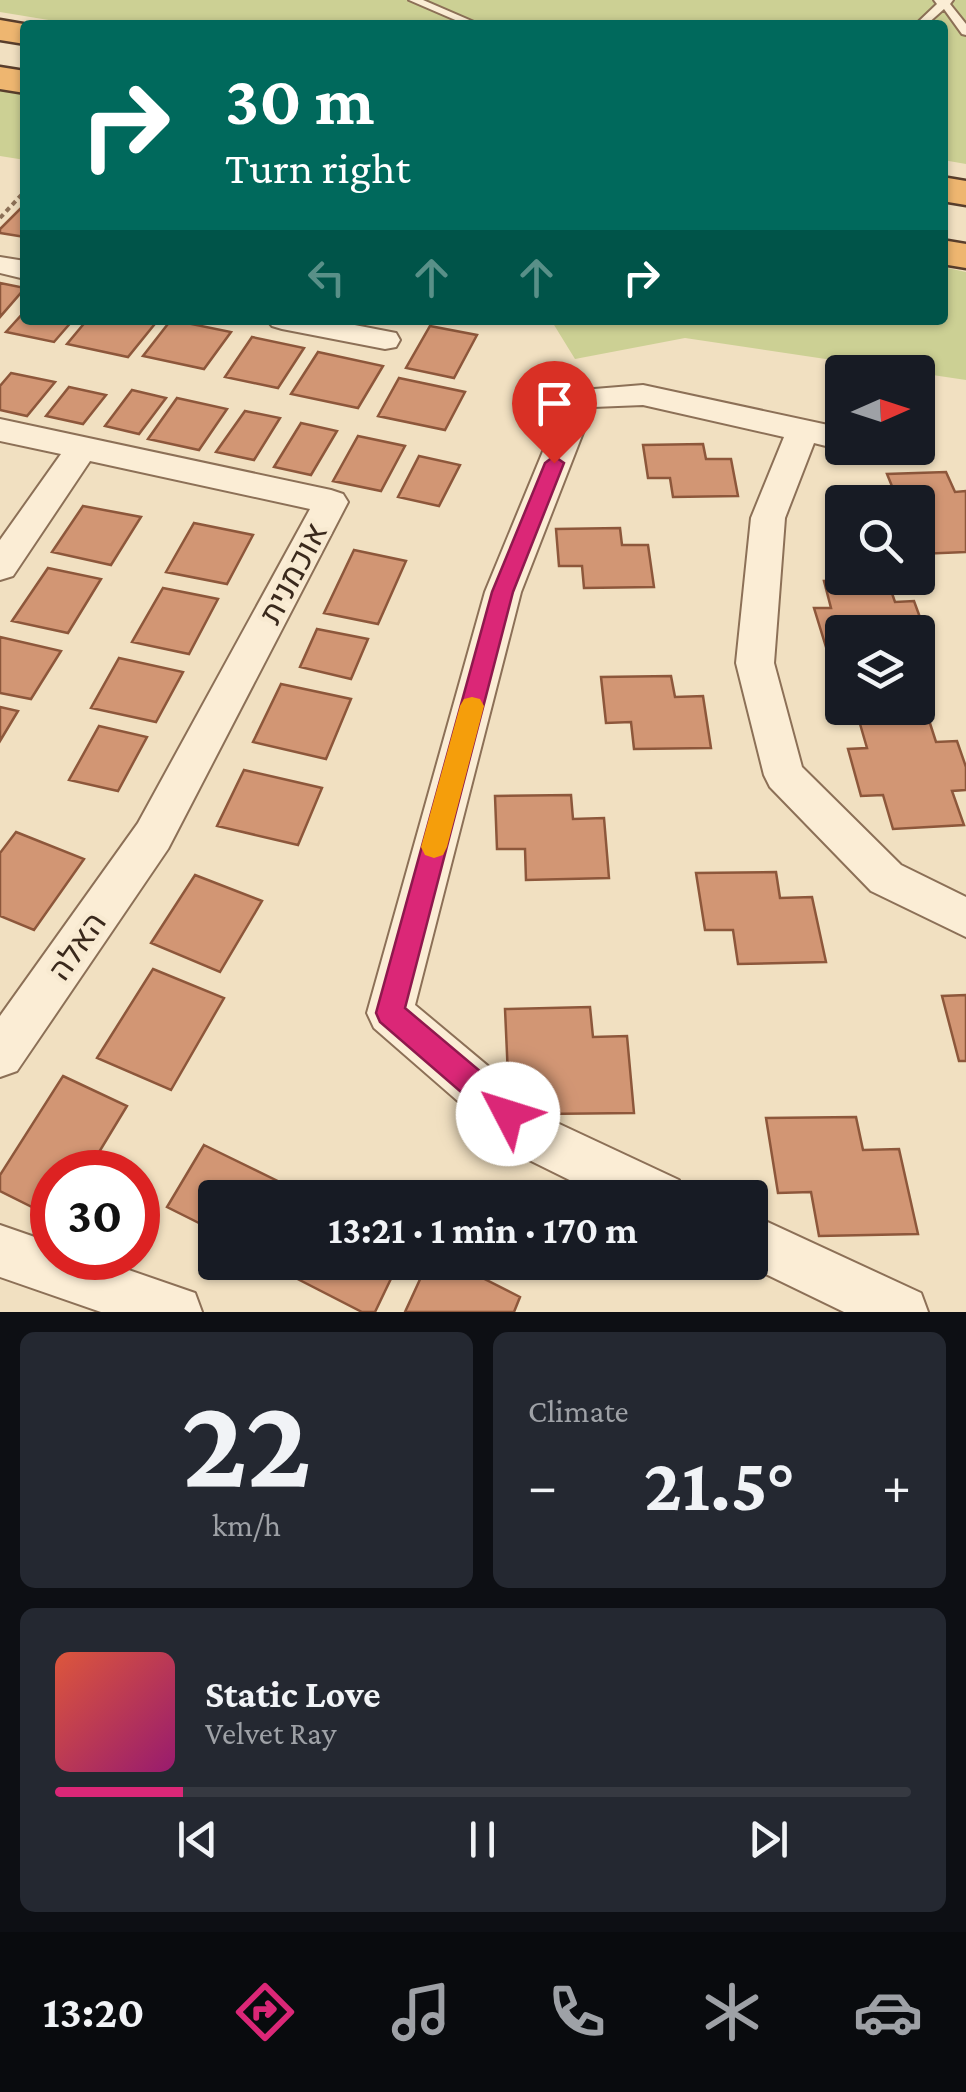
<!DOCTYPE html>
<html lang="en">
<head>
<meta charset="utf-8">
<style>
  :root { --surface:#171b24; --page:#242831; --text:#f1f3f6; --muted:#9ea1a6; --line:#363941; --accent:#db2777 }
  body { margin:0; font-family:"Crimson Pro",Heebo,serif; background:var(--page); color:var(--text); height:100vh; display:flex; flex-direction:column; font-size:38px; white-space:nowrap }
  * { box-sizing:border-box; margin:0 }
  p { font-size:32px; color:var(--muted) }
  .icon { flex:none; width:55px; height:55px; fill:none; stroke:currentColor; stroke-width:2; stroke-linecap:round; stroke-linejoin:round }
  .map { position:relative; height:1312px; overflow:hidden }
  .drawer { display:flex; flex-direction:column; gap:20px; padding:20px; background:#0d0f14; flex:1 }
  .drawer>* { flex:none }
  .guide { position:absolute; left:20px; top:20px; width:928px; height:305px; border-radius:10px; box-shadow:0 2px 8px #0004; background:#00695c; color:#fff; overflow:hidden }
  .needle { width:65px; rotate:87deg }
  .buttons { position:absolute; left:825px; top:355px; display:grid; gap:20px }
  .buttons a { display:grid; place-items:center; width:110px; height:110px; border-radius:10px; background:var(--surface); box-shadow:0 2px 8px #0004; font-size:50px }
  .speed { position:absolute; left:30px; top:1150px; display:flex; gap:20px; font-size:50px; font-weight:700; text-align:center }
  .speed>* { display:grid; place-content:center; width:130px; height:130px; border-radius:50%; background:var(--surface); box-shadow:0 2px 8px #0004; line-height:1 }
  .speed .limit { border:15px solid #d22; background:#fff; color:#111 }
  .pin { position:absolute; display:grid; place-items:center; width:85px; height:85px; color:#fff; margin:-102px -42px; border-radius:50% 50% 50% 0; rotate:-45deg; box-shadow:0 0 10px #0007 }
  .pin .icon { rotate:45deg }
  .me { position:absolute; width:110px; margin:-55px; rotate:310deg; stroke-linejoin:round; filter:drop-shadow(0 0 8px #0008) }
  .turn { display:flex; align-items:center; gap:35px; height:210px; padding:0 40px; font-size:45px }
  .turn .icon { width:130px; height:130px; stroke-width:2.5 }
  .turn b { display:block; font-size:70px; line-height:85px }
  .lanes { display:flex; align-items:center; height:95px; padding:0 40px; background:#0003; justify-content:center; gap:50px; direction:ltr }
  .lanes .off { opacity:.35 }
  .big { font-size:75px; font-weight:700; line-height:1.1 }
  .drawer .card { flex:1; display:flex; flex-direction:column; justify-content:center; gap:15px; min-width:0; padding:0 35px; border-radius:15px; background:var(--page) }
  .drawer .dial { align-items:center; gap:0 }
  .dial b { font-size:130px; line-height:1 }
  .song { display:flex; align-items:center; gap:30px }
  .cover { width:120px; height:120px; border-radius:15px; background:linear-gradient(135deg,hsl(10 70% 55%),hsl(320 70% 35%)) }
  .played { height:10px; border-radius:5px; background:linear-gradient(90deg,var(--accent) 15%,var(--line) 15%) }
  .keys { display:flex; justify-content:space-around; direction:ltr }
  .heat { display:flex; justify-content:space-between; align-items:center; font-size:55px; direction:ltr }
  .drawer .tiles { flex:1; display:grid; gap:20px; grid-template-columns:1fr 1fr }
  .card:last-child { grid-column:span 2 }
  .trip { position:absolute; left:198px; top:1180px; width:570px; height:100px; border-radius:10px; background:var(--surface); box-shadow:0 2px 8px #0004; font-weight:700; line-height:100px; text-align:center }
  .dock { display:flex; height:160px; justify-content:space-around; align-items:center; background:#090b0e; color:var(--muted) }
  .dock .icon { width:70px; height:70px }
  .dock .active { color:var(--accent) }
  .dock b { font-size:45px; color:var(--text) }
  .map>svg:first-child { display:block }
  .green { fill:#ccd094 }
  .building { fill:#d29674; stroke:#8d573b; stroke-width:2.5 }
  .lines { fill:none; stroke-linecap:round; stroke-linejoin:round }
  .service-casing { stroke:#8c7057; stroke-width:4 }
  .minor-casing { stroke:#8c7057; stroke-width:4 }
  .trunk-casing { stroke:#593e2c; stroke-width:5 }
  .path { stroke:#8c7057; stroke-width:4; stroke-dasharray:5 4; stroke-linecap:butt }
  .service { fill:#fbedd5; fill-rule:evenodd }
  .minor { fill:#fbedd5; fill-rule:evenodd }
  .trunk { fill:#eeb670; fill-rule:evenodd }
  .route { fill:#db2777; stroke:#8e194d; stroke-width:2.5 }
  .slow { fill:#f59e0b }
  .labels { text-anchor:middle; stroke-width:9; stroke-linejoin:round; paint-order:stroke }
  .street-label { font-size:32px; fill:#3a291c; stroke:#f8ead1 }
</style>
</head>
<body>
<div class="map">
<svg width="966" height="1312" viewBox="0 0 966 1312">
  <rect width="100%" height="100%" fill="#f1e0c1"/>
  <path class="green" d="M0,0H966V164L943,160L942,25H79L0,12Z
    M0,89L25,93V160L0,156Z
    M943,267L966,272V380L685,338L575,359L551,320H942Z"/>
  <path class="building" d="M25,204V237L0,233V229Z
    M0,283L25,288L0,317Z
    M25,311V320H73L54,342L6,332Z
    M87,320H158L128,357L67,344Z
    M171,320H172L231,332L204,369L143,356Z
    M430,326L477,335L454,378L406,368Z
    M252,337L304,348L278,388L225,377Z
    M318,352L383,366L358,408L291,394Z
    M11,373L55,382L27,416L0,410V386Z
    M399,378L465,392L445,430L378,416Z
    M69,387L106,395L83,424L46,416Z
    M132,390L166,398L139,434L105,426Z
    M177,398L227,409L199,450L148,439Z
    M245,411L280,418L254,460L216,452Z
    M301,423L337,431L311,475L274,467Z
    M358,436L405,446L381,491L333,481Z
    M703,444L706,459H731L738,496L673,497L670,478H648L643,445Z
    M419,456L460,465L439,506L398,497Z
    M946,472L955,492L966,491V552L919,554L918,502H881L879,497L896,496L887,474Z
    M83,506L141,517L111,565L52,552Z
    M194,523L253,535L227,584L166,572Z
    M620,528L622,545H648L654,587L584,588L582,566H559L556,529Z
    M354,550L406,561L378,624L324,613Z
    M48,568L101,579L68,633L12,621Z
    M887,579L895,602L914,601L929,642L918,643V632H842V647H826L814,608H831L824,581Z
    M163,588L218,599L189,654L132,642Z
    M317,629L368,639L351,679L300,667Z
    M0,637L61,651L31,699L0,693Z
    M119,658L183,672L156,722L91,708Z
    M671,676L675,697L703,696L711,748L634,749L631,722L606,723L601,677Z
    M281,684L351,699L326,759L253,742Z
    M0,707L18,711L0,741Z
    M927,714L936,742L957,741L966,767V790L952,791L964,825L893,829L883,795L861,796L848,749L867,748L858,717Z
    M99,726L147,737L118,791L69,780Z
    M244,770L322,788L298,845L217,826Z
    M571,795L573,819L604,818L609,878L526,880L525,849H497L495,796Z
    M16,832L84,859L34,930L0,916V853Z
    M776,872L780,898L812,897L826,962L738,964L733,930H705L696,873Z
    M195,875L262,901L220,972L151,943Z
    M153,969L224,998L171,1090L97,1058Z
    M966,995V1061H959L942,996Z
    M590,1007L593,1037L627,1036L634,1113L540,1114L538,1075L508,1076L505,1009Z
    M63,1076L127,1106L87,1172H52V1217L0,1191V1175Z
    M856,1117L863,1150L899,1149L918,1234L819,1236L811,1192L778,1193L766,1118Z
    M204,1145L296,1190L292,1198H215V1231L167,1207Z
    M292,1262H399L375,1312H362L286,1273Z
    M428,1262H451L520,1297L514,1312H405Z"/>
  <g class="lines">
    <g class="service-casing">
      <path id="service" d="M409,0H423L481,25H467Z
        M934,0H953L950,4L966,24V35L962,34L944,9L926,25H915L937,4Z"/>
    </g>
    <g class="minor-casing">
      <path id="minor" d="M0,257L25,261V279L0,273Z
        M267,320H329L396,333L400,340L396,347L385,349L282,329L272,326Z
        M643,385L842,428V448H850L842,450L814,443L785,518L774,663L802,767L901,865L966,897V937L871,891L770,787L764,775L736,663L751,518L784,437L643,405L593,407L521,592L415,1005L555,1122L679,1180L686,1198H606L521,1156L374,1028L367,1013L485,592L565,398L570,391Z
        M0,419L331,490L343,494L348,502L168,849L17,1071L0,1077V1016L138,823L310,509L90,461L13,576L0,580V540L61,454L0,441Z
        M750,1214L921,1293L928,1312H844L741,1262H750Z
        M0,1225L52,1243V1258H94L195,1293L202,1312H101L0,1277Z"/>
    </g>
    <g class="trunk-casing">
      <path id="trunk" d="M0,20L29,25H25V44L0,40Z
        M0,67L25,71V93L0,89Z
        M942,177L966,181V205L942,201Z
        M942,240L966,244V268L942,264Z"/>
    </g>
    <path class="path" d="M0,218L25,191"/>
    <use href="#service" class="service"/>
    <use href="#minor" class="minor"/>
    <use href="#trunk" class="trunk"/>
  </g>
  <path class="route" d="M554,456L564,463L513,592L405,1008L519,1104L523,1114L519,1124L508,1128L498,1124L380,1022L376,1013L492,592L545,463Z"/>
  <path class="slow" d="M472,697L480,699L484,706L447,847L443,855L434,858L425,855L421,847L460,706L464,699Z"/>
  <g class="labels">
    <g class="street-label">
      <text transform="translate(293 573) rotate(-62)" y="11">אוכמנית</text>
      <text transform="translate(77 946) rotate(-55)" y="11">האלה</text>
    </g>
  </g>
</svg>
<div class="buttons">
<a><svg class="needle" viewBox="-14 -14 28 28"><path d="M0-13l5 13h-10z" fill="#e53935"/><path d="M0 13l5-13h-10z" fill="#9ea1a6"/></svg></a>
<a><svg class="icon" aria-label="search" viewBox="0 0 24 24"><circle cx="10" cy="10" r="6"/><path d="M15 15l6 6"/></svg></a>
<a><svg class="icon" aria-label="layers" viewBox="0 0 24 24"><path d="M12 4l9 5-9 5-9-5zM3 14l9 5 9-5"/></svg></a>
</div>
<div class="speed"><div class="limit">30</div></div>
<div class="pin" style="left:554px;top:463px;background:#d93025"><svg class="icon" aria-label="arrive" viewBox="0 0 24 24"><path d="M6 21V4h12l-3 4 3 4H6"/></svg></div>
<svg class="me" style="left:508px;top:1114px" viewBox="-20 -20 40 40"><circle r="19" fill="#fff"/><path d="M0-13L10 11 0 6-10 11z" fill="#db2777"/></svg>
<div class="trip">13:21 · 1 min · 170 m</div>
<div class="guide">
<div class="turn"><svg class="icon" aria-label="right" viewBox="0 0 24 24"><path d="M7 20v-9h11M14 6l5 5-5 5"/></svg><div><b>30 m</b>Turn right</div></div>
<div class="lanes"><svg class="icon off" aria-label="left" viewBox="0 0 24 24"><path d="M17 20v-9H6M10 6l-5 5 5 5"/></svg><svg class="icon off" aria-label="ahead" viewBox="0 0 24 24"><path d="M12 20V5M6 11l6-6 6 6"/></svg><svg class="icon off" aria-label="ahead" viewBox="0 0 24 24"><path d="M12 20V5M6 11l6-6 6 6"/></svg><svg class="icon" aria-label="right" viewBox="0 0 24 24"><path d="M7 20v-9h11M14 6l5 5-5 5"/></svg></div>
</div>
</div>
<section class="drawer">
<div class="tiles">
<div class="card dial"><b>22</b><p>km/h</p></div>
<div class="card"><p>Climate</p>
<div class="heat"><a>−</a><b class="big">21.5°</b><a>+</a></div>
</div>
<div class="card">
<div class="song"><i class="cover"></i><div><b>Static Love</b><p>Velvet Ray</p></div></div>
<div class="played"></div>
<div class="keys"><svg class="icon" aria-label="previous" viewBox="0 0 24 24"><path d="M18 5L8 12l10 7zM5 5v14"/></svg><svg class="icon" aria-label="pause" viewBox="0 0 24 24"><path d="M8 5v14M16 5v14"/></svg><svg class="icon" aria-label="next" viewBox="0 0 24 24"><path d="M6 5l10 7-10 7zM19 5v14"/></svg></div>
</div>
</div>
</section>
<nav class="dock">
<b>13:20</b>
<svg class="icon active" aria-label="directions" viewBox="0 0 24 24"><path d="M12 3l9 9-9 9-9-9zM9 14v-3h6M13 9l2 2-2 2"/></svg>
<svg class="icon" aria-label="music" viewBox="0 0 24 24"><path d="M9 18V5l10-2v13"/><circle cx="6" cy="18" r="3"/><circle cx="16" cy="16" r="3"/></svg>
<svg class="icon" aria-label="phone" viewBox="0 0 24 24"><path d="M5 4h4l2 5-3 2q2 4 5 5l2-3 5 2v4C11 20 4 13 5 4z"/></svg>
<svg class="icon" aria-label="climate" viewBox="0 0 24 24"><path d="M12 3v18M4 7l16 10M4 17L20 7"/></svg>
<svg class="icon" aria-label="car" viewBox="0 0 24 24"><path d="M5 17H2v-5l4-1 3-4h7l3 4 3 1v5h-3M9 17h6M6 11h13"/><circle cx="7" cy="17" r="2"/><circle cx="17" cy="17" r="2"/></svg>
</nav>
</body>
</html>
